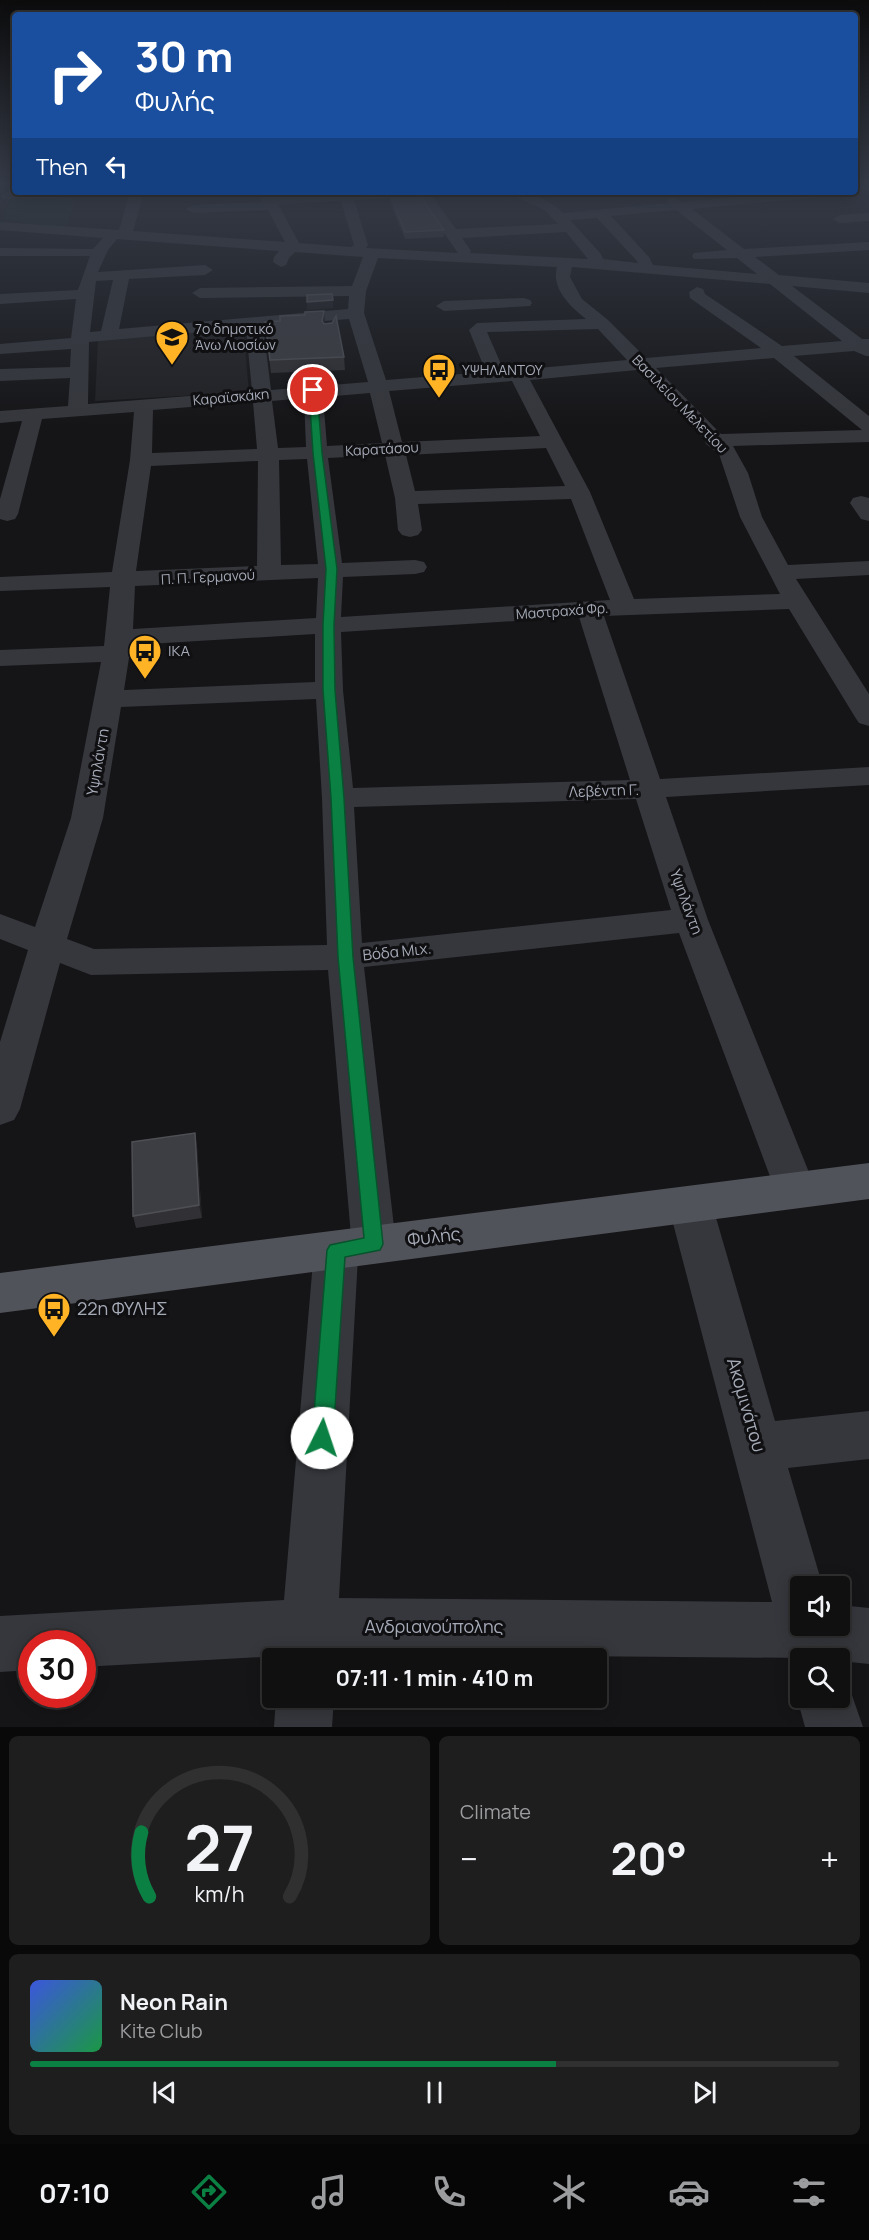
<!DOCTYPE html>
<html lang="en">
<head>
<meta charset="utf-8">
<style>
  :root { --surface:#101011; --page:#1e1e1f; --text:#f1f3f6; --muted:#9c9d9f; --line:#303031; --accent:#0b8043 }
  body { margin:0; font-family:Manrope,sans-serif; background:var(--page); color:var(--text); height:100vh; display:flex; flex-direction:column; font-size:22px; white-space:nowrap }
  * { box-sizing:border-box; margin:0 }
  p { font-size:20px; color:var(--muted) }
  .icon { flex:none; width:33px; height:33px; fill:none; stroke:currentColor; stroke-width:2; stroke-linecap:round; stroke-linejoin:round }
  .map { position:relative; height:1727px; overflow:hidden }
  .sheet { display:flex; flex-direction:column; gap:9px; padding:9px; background:#090909; flex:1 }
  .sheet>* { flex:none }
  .guide { position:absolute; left:12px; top:12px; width:846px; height:183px; border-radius:6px; box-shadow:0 3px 15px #0003,0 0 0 2px var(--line); background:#1a4fa0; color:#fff; overflow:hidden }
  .controls { position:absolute; left:790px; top:1576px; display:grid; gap:12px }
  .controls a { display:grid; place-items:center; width:60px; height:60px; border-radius:6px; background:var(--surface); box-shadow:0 3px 15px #0003,0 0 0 2px var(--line); font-size:30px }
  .speed { position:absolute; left:18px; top:1630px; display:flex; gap:12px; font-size:30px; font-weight:700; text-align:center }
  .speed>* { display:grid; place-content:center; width:78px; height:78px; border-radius:50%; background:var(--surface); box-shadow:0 3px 15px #0003,0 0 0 2px var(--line); line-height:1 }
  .speed .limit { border:9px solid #d22; background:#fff; color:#111 }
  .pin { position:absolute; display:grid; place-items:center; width:51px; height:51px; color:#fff; margin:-26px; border:3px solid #fff; border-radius:50%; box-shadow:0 2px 6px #0007 }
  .me { position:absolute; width:66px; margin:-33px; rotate:4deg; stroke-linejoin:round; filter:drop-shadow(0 0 4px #0008) }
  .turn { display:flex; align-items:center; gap:21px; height:126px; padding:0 24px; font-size:27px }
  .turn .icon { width:78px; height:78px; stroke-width:2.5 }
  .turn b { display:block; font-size:42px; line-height:51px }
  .then { display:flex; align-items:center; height:57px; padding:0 24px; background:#0003; gap:12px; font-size:22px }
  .big { font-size:45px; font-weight:700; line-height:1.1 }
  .sheet .card { flex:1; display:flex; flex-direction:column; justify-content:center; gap:9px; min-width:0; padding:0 21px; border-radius:9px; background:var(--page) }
  .sheet .dial { align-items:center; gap:0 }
  .dial svg { height:156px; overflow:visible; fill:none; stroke:var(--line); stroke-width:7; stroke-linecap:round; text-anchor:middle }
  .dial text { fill:var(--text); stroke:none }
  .song { display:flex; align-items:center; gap:18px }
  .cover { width:72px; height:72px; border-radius:9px; background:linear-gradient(135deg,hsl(230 70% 55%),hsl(140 70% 35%)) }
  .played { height:6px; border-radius:3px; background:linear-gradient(90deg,var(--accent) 65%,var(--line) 65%) }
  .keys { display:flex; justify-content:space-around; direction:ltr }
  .heat { display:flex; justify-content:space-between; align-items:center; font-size:33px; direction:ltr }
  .sheet .tiles { flex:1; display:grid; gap:9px; grid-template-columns:1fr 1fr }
  .card:last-child { grid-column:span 2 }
  .trip { position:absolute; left:262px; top:1648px; width:345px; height:60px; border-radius:6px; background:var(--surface); box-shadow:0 3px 15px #0003,0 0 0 2px var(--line); font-weight:700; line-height:60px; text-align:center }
  .tabs { display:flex; height:96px; justify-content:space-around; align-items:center; background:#060607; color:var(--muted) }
  .tabs .icon { width:42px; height:42px }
  .tabs .current { color:var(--accent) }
  .tabs b { font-size:27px; color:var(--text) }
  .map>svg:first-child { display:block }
  .built { fill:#212124 }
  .green { fill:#1a221b }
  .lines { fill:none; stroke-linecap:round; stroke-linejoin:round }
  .lane { fill:#35373c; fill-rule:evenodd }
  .street { fill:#35373c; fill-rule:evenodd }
  .primary { fill:#51535b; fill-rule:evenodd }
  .wall { fill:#313135 }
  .shaded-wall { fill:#202023 }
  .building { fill:#3d3e43; stroke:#4e4f55; stroke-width:1.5 }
  .route { fill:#0b8043; stroke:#07532c; stroke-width:1.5 }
  .labels { text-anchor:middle; stroke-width:6; stroke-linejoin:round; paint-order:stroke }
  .far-poi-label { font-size:14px; fill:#a6abb8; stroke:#101012; text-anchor:start }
  .far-street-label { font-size:14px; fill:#a6abb8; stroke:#101012 }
  .poi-label { font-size:15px; fill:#a6abb8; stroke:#101012; text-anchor:start }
  .street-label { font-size:15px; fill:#a6abb8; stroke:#101012 }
  .near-street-label { font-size:18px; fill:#a6abb8; stroke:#101012 }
  .near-poi-label { font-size:18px; fill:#a6abb8; stroke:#101012; text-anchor:start }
</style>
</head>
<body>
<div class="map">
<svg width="869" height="1727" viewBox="0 0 869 1727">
  <rect width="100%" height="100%" fill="#151517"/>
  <path class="built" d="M243,326L249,392L95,401L98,340Z"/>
  <path class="green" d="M78,194L66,228L4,220L11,197Z"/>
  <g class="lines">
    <path class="lane" d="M0,185H9L0,187Z"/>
    <path class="street" d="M855,185H869V190L851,192H855Z
      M7,192H89L90,193L83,197L2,199L0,196Z
      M130,192H144L133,231L285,242L268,210L193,213L186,209L193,205L263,202L257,192H271L273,196L338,192H429L456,229L558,224L545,210L505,192C526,192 548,197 563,213L668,203V198L673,197L682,202L788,192H838L831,196L692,209L744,249L869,242V250L755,257L779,275L869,283V293L792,286L862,339H869V356H866L854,351L794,356L869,416V442L733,446L748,473L762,517L788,565L869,561V575L796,579L869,694V726L859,723L855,717L789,609L604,616L660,779L869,767V785L666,797L708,920L816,1190L810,1203L795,1208L780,1203L679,933L364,967L396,1244L390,1258L374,1263L358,1257L339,1598L772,1602L668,1204L675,1191L690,1186L705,1191L712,1204L775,1421L869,1411V1459L788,1468L823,1587H801V1626H840V1605L869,1608V1664L840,1661V1659L808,1658L336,1654L335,1659H279V1656L82,1667V1644H32V1670L0,1672V1616L284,1600L314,1250L320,1236L336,1231L351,1236L328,970L91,975L60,963L20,1109L14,1120L0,1125V1042L28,950L0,939V914L35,927L71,818L101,662L0,666V650L104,646L110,587L0,591V577L112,572L130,460L134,412L42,419L18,514L15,519L7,521L0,519V499L22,421L0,423V411L68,406L70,378L0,381V369L70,367L71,349L0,354V344L71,338L76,299L0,304V294L78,290L90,256H0V248L93,249L103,238L0,230V222L119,230ZM418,196L458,253L366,248L368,245L354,200ZM341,201L354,245L351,247L299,243L278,204ZM676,210L727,250L694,253L692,256L694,259L737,258L757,274L653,265L649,257L611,216ZM597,218L637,261L638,263L603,259L601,254L570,220ZM566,232L588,259L470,253L471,251L462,238ZM117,239L279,251L274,257L273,262L281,267L286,265L289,258L295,252L363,257L352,286L200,288L192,293L200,298L349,296L348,309L119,329L129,279L205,275L213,270L205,265L98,272L108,250ZM378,258L557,267C551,289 570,306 586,319L477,323L469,330L486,372L386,380L364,313L366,291ZM572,267L770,284L842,341L782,346L705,294L703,289L697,287L689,292L690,298L761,348L646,358L608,320L582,299L570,277ZM113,280L101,331L90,332L96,281ZM349,319L368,382L271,390L263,326ZM246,328L252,391L88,404L89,342ZM598,329L627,360L504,371L487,332ZM774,358L862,430L721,434L656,368ZM637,370L704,439L706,444L719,454L740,517L780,594L634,599L590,492L530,380ZM512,381L540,436L402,442L389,391ZM370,393L382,443L327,446L323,397ZM304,398L306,447L278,448L272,401ZM253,402L257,449L152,453L153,410ZM546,448L565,486L415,491L406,455ZM385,455L395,498L398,530L402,535L410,537L418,535L422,530L418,504L571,499L610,600L341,617L343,577L415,574L424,572L427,567L424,562L415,560L342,563L328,458ZM307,459L318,564L281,565L279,460ZM258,461L257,566L136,571L151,466ZM318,578L316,618L133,629L135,586ZM579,617L630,780L353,788L343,690L341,632ZM315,634V682L124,690L131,645ZM316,699L322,798L327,945L94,949L67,939L103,818L121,707ZM636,799L671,910L362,943L354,807Z
      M869,213V221L840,223L833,219L840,215Z
      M524,298L530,300L532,303L530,306L444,311L436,306L444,301Z
      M861,496L869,498V521L861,519L850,503L853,498Z
      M840,1675L846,1678L863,1727H805L797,1698L801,1689V1698H840Z
      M276,1698H334L332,1727H274Z"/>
    <path class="primary" d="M869,1163V1199L0,1313V1273Z"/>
  </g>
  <path class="wall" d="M390,194L444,230V237L405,239L390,202Z
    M265,322L325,324L344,357L345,370L271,373Z
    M195,1133L197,1146L202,1218L136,1228L133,1216Z"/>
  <path class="shaded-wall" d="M333,300V308L307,310V302Z
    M324,311L325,323L323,334L322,321Z
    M195,1133L197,1146L202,1218L199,1205Z"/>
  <path class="building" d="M418,193L444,230L405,232L390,194Z
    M332,294L333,300L307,302V295Z
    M324,311L322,321L324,324L332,323L336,316L344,357L270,360L265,322L280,321V316L305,315V312Z
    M195,1133L199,1205L133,1216L132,1142Z"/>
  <linearGradient id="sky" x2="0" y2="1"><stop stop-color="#0c0c0d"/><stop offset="0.43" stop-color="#353b47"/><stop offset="1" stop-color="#353b47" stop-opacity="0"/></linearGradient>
  <rect width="869" height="427" fill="url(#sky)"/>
  <path class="route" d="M313,388L317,390L322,453L337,569L334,625L335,690L344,798L353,957L383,1244L380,1250L345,1257L333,1438L330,1445L322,1448L315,1445L312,1438L327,1250L330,1245L364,1238L338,957L331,798L323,690V625L326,569L313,453L309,390Z"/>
  <defs>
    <g id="school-pin" transform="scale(1.725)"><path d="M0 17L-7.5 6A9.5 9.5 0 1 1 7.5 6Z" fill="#ffb325" stroke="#101012"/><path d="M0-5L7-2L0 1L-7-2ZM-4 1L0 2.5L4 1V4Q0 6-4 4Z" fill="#111"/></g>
    <g id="bus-pin" transform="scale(1.725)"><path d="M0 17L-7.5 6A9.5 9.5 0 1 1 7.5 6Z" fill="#ffb325" stroke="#101012"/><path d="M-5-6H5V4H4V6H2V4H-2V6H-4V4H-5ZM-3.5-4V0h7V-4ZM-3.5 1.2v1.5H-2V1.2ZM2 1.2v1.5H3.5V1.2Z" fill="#111"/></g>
  </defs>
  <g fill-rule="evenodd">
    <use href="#school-pin" x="172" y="337"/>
    <use href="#bus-pin" x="439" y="370"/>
    <use href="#bus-pin" x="145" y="651"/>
    <use href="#bus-pin" x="54" y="1309"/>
  </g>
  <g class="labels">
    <g class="far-poi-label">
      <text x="195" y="334">7ο δημοτικό<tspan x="195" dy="16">Άνω Λιοσίων</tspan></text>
      <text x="462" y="375">ΥΨΗΛΑΝΤΟΥ</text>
    </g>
    <g class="far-street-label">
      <text transform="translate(231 397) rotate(-5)" y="5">Καραϊσκάκη</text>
      <text transform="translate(680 404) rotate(46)" y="5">Βασιλείου Μελετίου</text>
      <text transform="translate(382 449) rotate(-3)" y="5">Καρατάσου</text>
      <text transform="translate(208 577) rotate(-3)" y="5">Π. Π. Γερμανού</text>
      <text transform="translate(562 611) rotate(-4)" y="5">Μαστραχά Φρ.</text>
    </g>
    <g class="poi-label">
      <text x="168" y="656">ΙΚΑ</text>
    </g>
    <g class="street-label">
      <text transform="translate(98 762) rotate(-80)" y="5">Υψηλάντη</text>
      <text transform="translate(604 791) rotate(-2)" y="5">Λεβέντη Γ.</text>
      <text transform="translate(686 902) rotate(70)" y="5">Υψηλάντη</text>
      <text transform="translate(397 952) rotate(-6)" y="5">Βόδα Μιχ.</text>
    </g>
    <g class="near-street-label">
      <text transform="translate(434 1237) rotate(-7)" y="6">Φυλής</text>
      <text transform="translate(746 1405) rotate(74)" y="6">Ακομινάτου</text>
      <text x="434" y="1633">Ανδριανούπολης</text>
    </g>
    <g class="near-poi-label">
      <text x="77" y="1315">22η ΦΥΛΗΣ</text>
    </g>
  </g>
</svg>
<div class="controls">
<a><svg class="icon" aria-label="sound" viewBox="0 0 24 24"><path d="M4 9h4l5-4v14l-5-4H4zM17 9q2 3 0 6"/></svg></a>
<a><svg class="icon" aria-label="search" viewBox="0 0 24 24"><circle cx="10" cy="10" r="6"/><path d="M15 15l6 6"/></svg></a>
</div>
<div class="speed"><div class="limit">30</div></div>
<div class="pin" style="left:313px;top:390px;background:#d93025"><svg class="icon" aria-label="arrive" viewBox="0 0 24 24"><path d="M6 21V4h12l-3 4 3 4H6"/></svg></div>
<svg class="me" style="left:322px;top:1438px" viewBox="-20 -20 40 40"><circle r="19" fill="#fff"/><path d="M0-13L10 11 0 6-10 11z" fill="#0b8043"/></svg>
<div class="trip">07:11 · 1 min · 410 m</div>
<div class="guide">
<div class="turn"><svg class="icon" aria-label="right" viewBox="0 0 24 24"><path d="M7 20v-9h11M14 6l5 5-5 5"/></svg><div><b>30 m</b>Φυλής</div></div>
<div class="then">Then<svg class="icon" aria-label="left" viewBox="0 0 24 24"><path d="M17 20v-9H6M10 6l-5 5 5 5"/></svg></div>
</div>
</div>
<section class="sheet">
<div class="tiles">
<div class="card dial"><svg viewBox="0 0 100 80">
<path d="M14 69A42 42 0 1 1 86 69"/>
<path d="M14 69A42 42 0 0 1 10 36" stroke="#0b8043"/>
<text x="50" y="56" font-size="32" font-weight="700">27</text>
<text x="50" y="72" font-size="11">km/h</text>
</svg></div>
<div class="card"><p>Climate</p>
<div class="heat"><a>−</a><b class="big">20°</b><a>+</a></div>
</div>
<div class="card">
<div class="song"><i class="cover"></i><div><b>Neon Rain</b><p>Kite Club</p></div></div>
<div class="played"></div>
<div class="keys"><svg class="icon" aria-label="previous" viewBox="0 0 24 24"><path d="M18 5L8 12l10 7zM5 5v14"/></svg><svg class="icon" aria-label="pause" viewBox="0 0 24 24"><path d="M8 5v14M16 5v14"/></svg><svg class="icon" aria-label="next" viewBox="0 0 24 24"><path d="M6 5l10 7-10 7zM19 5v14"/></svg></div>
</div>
</div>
</section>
<nav class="tabs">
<b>07:10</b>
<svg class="icon current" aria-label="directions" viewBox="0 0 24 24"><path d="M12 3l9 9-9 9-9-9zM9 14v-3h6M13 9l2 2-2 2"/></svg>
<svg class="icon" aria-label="music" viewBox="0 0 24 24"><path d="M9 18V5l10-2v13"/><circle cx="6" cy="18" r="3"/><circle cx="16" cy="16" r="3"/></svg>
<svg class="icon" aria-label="phone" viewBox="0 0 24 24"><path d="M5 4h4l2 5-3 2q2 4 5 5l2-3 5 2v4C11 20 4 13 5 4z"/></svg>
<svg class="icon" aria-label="climate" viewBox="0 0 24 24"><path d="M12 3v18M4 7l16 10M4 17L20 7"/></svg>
<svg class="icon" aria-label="car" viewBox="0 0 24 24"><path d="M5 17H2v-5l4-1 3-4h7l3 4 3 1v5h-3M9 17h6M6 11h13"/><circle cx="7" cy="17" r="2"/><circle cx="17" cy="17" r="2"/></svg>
<svg class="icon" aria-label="filters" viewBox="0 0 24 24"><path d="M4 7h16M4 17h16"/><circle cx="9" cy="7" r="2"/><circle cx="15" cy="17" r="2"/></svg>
</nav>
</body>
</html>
